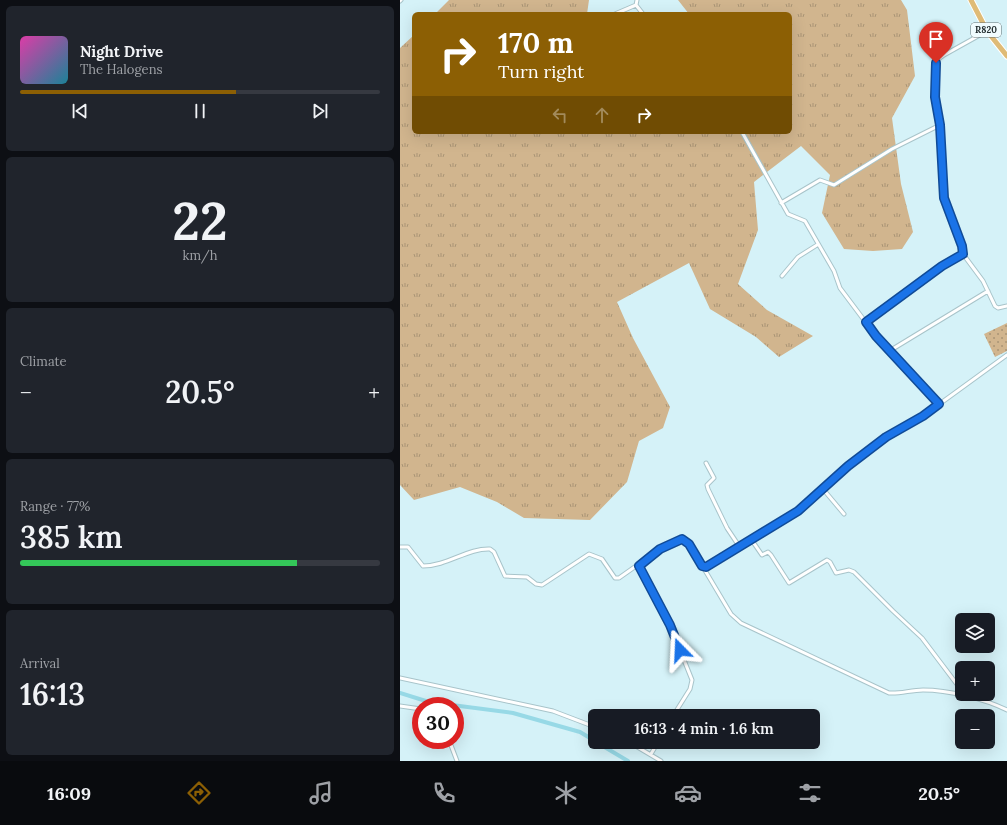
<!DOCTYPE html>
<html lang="en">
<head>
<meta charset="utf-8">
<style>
  :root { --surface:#171b24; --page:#20242c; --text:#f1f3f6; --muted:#9ea1a6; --line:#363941; --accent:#8c5f04 }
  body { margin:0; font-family:Lora,serif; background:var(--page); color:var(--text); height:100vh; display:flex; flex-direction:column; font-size:15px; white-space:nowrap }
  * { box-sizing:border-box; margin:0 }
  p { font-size:13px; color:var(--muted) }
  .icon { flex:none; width:22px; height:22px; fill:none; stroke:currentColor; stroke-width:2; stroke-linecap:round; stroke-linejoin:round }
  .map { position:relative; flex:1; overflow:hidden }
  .details { display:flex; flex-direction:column; gap:6px; padding:6px; background:#0d0f14; width:400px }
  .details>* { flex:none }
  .hud { position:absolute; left:12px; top:12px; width:380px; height:122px; border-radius:6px; box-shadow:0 4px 16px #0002; background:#8c5f04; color:#fff; overflow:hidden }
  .controls { position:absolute; left:555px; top:613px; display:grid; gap:8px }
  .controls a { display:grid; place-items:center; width:40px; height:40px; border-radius:6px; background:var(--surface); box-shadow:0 4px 16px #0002; font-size:20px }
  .speed { position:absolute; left:12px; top:697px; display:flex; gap:8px; font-size:20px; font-weight:700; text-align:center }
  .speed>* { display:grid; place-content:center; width:52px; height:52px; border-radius:50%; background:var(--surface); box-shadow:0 4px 16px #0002; line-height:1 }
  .speed .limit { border:6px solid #d22; background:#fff; color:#111 }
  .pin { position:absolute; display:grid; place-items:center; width:34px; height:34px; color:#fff; margin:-41px -17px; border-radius:50% 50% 50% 0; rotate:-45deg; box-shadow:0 0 4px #0007 }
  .pin .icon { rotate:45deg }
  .me { position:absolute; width:44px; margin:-22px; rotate:339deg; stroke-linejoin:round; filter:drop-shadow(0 0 3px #0008) }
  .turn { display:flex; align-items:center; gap:14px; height:84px; padding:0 20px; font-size:18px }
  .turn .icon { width:52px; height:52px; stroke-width:2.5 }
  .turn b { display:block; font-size:28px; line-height:34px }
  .lanes { display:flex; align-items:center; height:38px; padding:0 20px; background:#0003; justify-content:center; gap:20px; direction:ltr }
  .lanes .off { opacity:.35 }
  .big { font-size:30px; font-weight:600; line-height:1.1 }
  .details .tile { flex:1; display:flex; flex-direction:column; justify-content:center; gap:6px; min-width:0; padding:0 14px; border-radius:6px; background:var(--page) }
  .details .dial { align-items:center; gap:0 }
  .dial b { font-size:52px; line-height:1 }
  .song { display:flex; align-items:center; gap:12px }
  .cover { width:48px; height:48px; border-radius:6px; background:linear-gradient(135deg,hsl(320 70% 55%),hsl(190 70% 35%)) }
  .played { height:4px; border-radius:2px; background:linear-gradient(90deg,var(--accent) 60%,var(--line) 60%) }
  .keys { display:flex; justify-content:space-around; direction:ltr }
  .heat { display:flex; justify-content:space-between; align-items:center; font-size:22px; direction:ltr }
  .charge { height:6px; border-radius:3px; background:linear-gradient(90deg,#34c759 77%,var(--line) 0) }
  .trip { position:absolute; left:188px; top:709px; width:232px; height:40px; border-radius:6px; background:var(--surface); box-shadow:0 4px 16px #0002; font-weight:600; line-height:40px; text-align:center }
  .dock { display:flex; height:64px; justify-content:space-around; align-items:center; background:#090b0e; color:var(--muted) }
  .dock .icon { width:28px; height:28px }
  .dock .on { color:var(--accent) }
  .dock b { font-size:18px; color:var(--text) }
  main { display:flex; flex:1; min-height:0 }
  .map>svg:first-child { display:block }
  .grass { fill:url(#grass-tufts) }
  .park { fill:url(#park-dots) }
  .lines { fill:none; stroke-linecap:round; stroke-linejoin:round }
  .canal { stroke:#97d9e6; stroke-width:4 }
  .street-casing { stroke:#a8c4ca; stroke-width:5 }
  .primary-casing { stroke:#fff; stroke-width:7 }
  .street { stroke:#fff; stroke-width:3 }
  .primary { stroke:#dfbb76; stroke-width:5 }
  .route-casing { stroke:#114b97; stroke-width:10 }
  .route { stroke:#1a73e8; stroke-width:7 }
  .labels { text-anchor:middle; stroke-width:4; stroke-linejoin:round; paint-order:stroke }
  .shield { fill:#f0fcfe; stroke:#616c6e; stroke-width:1 }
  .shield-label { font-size:9px; font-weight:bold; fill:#242f31 }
</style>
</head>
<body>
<main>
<section class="details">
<div class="tile">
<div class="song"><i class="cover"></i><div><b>Night Drive</b><p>The Halogens</p></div></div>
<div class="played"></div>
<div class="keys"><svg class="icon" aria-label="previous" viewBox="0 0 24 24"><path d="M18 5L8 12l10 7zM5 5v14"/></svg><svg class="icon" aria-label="pause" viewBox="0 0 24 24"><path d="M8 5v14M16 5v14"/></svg><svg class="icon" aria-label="next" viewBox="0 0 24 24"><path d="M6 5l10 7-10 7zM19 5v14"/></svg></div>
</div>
<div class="tile dial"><b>22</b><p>km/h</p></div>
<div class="tile"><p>Climate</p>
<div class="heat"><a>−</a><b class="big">20.5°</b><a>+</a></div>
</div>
<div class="tile"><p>Range · 77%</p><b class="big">385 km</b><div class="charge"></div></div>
<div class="tile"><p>Arrival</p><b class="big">16:13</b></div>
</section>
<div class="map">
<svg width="607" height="761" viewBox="0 0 607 761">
  <defs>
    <pattern id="grass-tufts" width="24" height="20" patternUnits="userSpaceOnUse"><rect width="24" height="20" fill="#d1b58e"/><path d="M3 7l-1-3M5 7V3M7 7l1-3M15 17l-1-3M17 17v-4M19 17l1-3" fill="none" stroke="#a99475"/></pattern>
    <pattern id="park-dots" width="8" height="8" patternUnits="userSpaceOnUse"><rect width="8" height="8" fill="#d1b58e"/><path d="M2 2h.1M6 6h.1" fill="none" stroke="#a99475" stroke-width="1.8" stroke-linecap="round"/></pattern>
  </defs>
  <rect width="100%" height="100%" fill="#d5f2f8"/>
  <path class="grass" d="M49,0H189L187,14H35Z
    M278,0H501L507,10L515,76L492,118L501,184L513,232L502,249L473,251L444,249L422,213L430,175L401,146L354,182L358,230L338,284L367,310L413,336L379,357L356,337L310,309L289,263L217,302L233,338L270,407L263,428L239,441L227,482L190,520L124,518L97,502L60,487L14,500L0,485V48L14,35V132H390V14H289Z"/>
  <path class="park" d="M607,323V351L595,357L584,334Z"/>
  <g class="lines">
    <path class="canal" d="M0,693L29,702L113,713L180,732L195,741
      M196,742L228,761"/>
    <g class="street-casing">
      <path id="street" d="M237,0L236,5L243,14
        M0,1L1,0
        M215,14L236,5
        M587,31L544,55L537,60L535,66V97L540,125L544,198L562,246L563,254L583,281L595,306L598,308L607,306
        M342,132L388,214L405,221L434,271L440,288L476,336L539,404
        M381,203L420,180L434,185L492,149L540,125
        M382,276L398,257L417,245
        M467,322L542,266L563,254
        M491,350L588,291
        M306,463L314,478L307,485L308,489L327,528L339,546
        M423,489L444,514
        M351,539L362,555L368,552L371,555L389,583L427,560L430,562L436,573L449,570L454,572L493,611L522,638L562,691
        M0,547H8L23,566C47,566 68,548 90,549L94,552L105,576L127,577L136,584L142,585L189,554L202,559L215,578H219L260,549L282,539L289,544L302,566L306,567L398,511L448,466L486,437L523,416L607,355
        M239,566L270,625L292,680L290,689L273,716
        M303,567L331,614L341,623L489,693C500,694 511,690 523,690C548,690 585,699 607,710
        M0,678L153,711L195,727
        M0,706L21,709
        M49,740L57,761
        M229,742L261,761
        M251,754L258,742"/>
    </g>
    <g class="primary-casing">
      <path id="primary" d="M571,0L587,31L607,56"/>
    </g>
    <use href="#street" class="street"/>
    <use href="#primary" class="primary"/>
  </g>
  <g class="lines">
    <g class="route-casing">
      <path id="route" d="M280,650L270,625L239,566L260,549L282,539L289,544L302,566L306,567L398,511L448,466L486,437L523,416L539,404L476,336L466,322L542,266L563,254L562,246L544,198L540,125L535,97L536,63"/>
    </g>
    <use href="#route" class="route"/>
  </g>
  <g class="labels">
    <rect class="shield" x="571" y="23" width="30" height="14" rx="3"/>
    <g class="shield-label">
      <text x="586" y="33">R820</text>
    </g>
  </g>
</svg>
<div class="controls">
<a><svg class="icon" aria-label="layers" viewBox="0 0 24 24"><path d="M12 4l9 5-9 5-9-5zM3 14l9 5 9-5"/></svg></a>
<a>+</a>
<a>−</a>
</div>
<div class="speed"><div class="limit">30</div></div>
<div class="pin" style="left:536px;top:63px;background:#d93025"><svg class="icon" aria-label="arrive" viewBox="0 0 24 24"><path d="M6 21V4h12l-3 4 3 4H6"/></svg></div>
<svg class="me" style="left:280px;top:650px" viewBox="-20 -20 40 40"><path d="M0-17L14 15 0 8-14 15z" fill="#1a73e8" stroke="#fff" stroke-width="4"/></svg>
<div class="trip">16:13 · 4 min · 1.6 km</div>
<div class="hud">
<div class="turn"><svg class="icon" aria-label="right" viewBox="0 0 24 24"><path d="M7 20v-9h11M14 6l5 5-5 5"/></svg><div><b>170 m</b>Turn right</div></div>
<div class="lanes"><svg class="icon off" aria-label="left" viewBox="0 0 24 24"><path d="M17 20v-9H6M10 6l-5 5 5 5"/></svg><svg class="icon off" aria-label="ahead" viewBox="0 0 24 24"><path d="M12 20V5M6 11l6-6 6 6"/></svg><svg class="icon" aria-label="right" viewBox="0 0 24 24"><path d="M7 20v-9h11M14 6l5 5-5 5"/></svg></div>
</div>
</div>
</main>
<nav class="dock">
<b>16:09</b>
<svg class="icon on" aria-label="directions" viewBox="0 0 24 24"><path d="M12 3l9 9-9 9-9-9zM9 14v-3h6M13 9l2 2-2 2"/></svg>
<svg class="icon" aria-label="music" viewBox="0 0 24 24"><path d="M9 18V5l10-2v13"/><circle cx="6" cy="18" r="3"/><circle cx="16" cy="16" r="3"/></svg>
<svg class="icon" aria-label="phone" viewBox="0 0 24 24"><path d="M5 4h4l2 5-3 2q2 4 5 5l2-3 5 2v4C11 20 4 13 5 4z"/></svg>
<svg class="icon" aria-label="climate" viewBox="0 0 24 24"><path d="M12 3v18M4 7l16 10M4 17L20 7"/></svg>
<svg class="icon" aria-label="car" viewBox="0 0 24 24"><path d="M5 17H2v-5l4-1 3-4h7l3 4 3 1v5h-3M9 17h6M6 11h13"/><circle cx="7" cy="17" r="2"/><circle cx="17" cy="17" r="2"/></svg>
<svg class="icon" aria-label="filters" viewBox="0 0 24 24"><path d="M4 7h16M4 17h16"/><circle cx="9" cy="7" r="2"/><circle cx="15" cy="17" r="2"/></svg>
<b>20.5°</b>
</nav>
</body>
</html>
